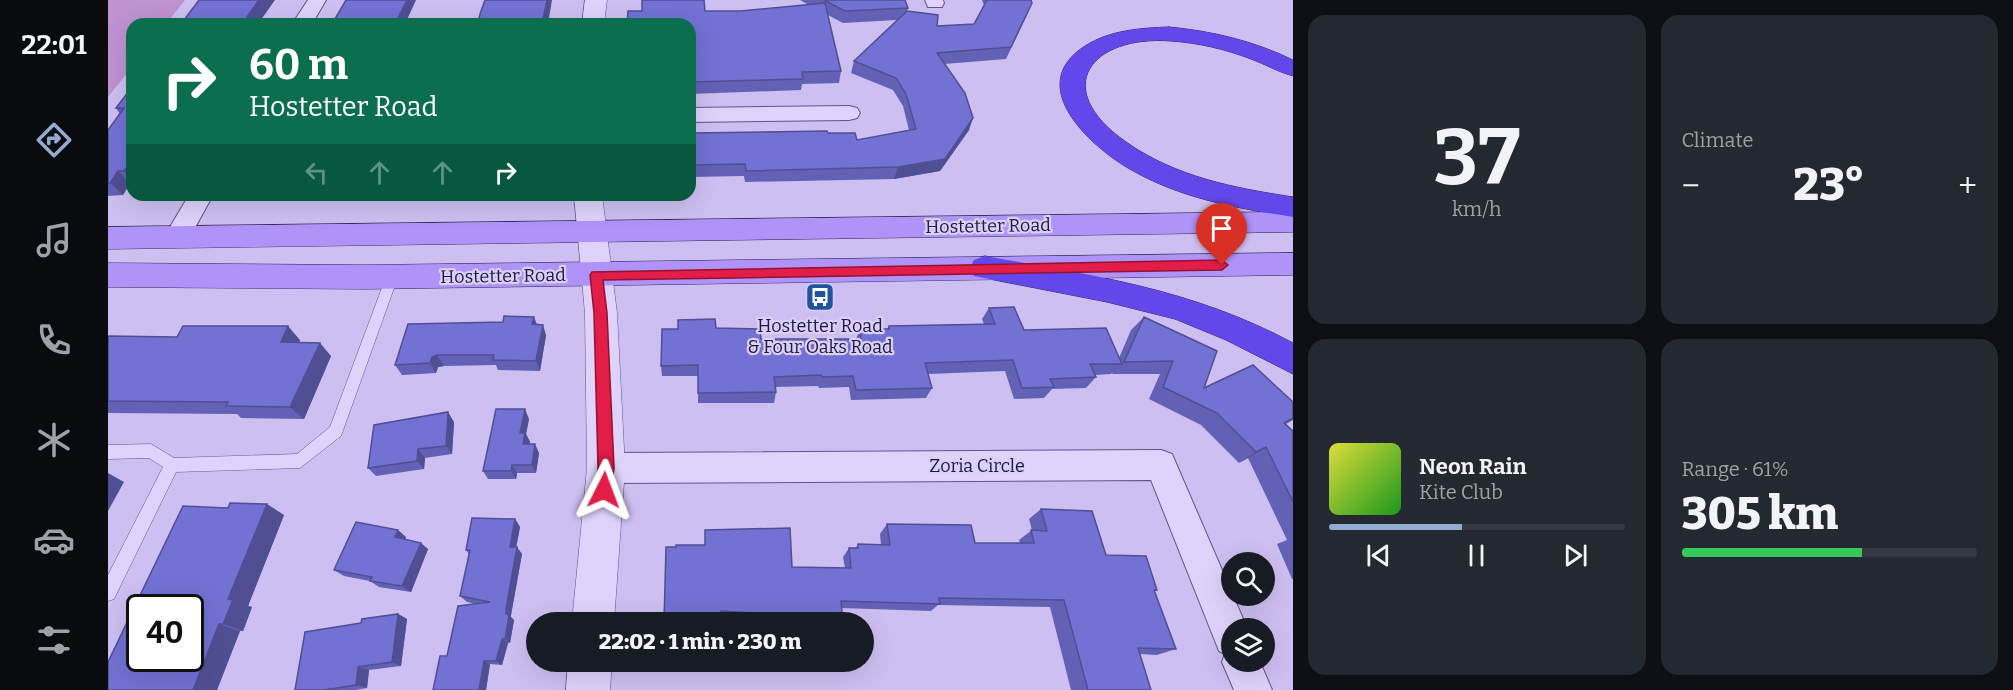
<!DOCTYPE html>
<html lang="en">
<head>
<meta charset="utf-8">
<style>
  :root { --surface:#171b24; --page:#242831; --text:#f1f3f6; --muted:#9ea1a6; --line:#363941; --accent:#93abd0 }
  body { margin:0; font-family:Bitter,serif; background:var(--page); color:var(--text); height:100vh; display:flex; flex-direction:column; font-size:22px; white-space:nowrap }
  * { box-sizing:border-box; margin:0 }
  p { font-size:20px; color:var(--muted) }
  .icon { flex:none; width:33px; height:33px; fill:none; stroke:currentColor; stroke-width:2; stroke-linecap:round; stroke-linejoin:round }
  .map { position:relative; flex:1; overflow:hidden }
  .details { display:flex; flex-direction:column; gap:15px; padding:15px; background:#0d0f14; width:720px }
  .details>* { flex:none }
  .hud { position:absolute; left:18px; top:18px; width:570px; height:183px; border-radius:18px; box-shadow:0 6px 24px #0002; background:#0b6e4f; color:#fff; overflow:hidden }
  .tools { position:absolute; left:1113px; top:552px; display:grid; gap:12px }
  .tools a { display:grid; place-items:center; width:54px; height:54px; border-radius:50%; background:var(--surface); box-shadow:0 6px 24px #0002; font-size:30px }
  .speed { position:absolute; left:18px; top:594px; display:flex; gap:12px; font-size:30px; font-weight:700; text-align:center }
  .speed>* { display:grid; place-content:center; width:78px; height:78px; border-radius:50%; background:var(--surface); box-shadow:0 6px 24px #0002; line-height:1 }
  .speed .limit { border:3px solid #111; border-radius:9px; background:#fff; color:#111 }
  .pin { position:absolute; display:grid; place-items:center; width:51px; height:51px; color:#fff; margin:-62px -26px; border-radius:50% 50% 50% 0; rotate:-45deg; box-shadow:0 0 6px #0007 }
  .pin .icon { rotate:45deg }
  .me { position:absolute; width:66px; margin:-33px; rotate:3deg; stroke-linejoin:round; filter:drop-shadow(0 0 4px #0008) }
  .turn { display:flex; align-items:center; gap:21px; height:126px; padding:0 24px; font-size:27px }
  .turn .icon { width:78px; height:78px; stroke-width:2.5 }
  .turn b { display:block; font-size:42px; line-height:51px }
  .lanes { display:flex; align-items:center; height:57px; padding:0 24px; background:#0003; justify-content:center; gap:30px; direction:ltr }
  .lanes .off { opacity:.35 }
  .big { font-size:45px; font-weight:800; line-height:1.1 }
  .details .widget { flex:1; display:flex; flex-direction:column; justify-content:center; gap:9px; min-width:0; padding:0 21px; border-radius:18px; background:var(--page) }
  .details .dial { align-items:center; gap:0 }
  .dial b { font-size:78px; line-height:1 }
  .song { display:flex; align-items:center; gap:18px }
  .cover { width:72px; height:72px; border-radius:9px; background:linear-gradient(135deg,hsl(60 70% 55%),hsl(120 70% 35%)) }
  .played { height:6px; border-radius:3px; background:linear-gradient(90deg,var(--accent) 45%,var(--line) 45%) }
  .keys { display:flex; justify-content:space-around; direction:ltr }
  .heat { display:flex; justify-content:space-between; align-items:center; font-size:33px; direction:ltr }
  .charge { height:9px; border-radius:4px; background:linear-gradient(90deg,#34c759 61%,var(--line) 0) }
  .details .tiles { flex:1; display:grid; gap:15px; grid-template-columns:repeat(2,1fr) }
  .trip { position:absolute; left:418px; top:612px; width:348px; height:60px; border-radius:30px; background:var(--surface); box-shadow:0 6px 24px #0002; font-weight:800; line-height:60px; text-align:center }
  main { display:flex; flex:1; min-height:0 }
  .menu { display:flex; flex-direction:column; width:108px; justify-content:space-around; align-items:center; background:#090b0e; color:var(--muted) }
  .menu .icon { width:42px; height:42px }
  .menu .current { color:var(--accent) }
  .menu b { font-size:27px; color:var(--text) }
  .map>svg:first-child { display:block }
  .green { fill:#bf92d1 }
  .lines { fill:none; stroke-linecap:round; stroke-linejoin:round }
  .service-casing { stroke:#5d558c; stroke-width:1 }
  .minor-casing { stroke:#5d558c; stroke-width:2 }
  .tertiary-casing { stroke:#5d558c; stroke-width:1 }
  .primary-casing { stroke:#2e2a59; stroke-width:1 }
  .motorway-casing { stroke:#2e2a59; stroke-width:1 }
  .service { fill:#dfd3fc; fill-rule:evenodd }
  .minor { fill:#dfd3fc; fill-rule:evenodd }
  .tertiary { fill:#dfd3fc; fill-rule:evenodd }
  .primary { fill:#b093f9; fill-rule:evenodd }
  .motorway { fill:#6247ea; fill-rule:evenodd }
  .wall { fill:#6361b6 }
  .shaded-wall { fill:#504f94 }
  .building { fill:#7371d4; stroke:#504f94; stroke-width:1.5; fill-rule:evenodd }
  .route { fill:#e11d48; stroke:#92132f; stroke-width:1.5 }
  .labels { text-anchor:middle; stroke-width:4.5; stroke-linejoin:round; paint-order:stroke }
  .street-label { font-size:18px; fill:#1e1b3a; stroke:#dccff8 }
  .poi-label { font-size:18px; fill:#1e1b3a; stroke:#dccff8 }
</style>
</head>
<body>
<main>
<nav class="menu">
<b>22:01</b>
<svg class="icon current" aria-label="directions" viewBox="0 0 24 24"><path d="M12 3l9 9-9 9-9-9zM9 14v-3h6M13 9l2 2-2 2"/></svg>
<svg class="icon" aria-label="music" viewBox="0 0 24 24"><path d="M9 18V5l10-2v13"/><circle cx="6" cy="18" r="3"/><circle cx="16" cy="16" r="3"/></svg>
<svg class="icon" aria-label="phone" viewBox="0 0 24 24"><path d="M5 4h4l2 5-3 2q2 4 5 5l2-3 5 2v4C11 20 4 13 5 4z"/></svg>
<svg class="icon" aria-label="climate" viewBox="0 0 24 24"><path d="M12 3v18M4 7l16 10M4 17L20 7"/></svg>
<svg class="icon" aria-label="car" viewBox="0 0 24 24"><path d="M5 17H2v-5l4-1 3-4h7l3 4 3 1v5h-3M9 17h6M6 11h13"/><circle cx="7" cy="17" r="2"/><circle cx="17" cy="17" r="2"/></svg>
<svg class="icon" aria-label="filters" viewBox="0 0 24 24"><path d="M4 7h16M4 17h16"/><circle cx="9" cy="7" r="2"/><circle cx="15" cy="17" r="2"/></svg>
</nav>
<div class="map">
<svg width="1185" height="690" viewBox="0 0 1185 690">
  <rect width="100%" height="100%" fill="#cebff2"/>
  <path class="green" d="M0,0H77L58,24H24V67L0,97Z"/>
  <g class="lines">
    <g class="service-casing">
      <path id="service" d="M284,272L290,277L233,436L192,468L68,472L6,599L0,601V575L55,467L41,458L0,459V445L43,444L66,458L189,454L222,427L278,277Z"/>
    </g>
    <g class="minor-casing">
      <path id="minor" d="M200,0H218L204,24H184Z
        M817,0H835L836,3L834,7H820Z
        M741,106L749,108L752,113L749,118L741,120L582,122V108Z
        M81,195H105L78,244L69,246L60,244L56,237Z
        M1053,450L1064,454L1139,628H1124V662H1152L1164,690H1126L1114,662L1117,654L1111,651L1043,480L498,483L487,479L482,468L487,457L498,453Z"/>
    </g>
    <g class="tertiary-casing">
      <path id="tertiary" d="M477,0H499L496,24H474Z
        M466,195H494L509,313L517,468L506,622H464L479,468L477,313Z
        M460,662H504L502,690H458Z"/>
    </g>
    <g class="primary-casing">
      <path id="primary" d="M1185,212V232L0,249V227Z
        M1185,253V275L257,289L0,287V263L257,265Z"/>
    </g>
    <g class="motorway-casing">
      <path id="motorway" d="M1061,27C1104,31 1146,41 1185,60V76C1170,72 1157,64 1143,59C1117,49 1091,43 1063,41C983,35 941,88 1018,142C1068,177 1126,188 1185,197V217C1127,208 1071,198 1020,168C981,145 916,85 977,46C1002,30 1033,28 1061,27Z
        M877,256C988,276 1084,289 1185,343V374L1118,340L1067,319L999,302L866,276L862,268L866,260Z"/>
    </g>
    <use href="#service" class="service"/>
    <use href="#minor" class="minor"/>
    <use href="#tertiary" class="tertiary"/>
    <use href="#primary" class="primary"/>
    <use href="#motorway" class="motorway"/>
  </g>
  <path class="wall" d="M692,0H797L800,8L799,11L829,26L866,24L876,5L874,0H923L919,15L898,59L836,64L861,130L832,171L786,179L637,182L636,176L582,177V133H720L749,140L801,130L795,106L785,90L743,73L746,61L789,20L735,23L720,15L733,71L731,83L694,84L693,90L582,94V24L597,11H632L701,5Z
    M24,87V183H22L15,195L0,196V130L12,114L8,108Z
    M881,308L916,330L1011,358L1023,330L1036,317L1096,388L1185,402V420L1178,424L1185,431V579H1184L1169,544L1179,540L1140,458L1131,463L1093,425L1041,399L1052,374H1004L1005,372L1003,374L987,375L988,377L978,388L944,389L936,398L906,399L897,371L820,374L824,388L818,398L743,400L741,387L711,388L710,386L667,387L668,392L666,403H590V376H554L553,366L608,328L653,339H748L752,329H779L781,326L876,324L874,319Z
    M429,325L438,335L432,371L390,370L388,365L336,366L330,367L328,373L294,375L287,365Z
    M0,336L192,340L191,343L223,356L196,419L133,418L129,414L0,413Z
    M421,419L418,434L422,442L421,444L431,453L428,473H409L408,479H380L375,471Z
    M346,422L344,454L317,458L316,469L268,476L260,468Z
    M933,509L1049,590L1046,592L1068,649L1049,655L1032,654L1043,690H963L942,607L830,605L823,611L733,608L735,622H658V621L613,618L597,545L684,567L737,568L735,557L741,548H748L750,544L773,545L772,534L779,524L867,543H912L911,540L924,530L921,519Z
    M176,515L140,606L144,607L135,631H132L109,690H0Z
    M407,519L412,527L408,547L414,554L403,615V617L406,620L402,643H400L394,665L382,664L378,690H325L339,656L368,604L359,602L352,596L361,554L358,550Z
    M298,537L297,539L320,549L303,592L271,587L262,581L236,576L226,570Z
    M290,614L299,619L293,666L261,670L259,688L247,690H187L253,623Z"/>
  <path class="shaded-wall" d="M151,0H167L150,24H134Z
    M299,0H308L297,24H287Z
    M439,0H444L440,24H434Z
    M865,118L861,130L832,171L786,179L790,167Z
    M20,166L24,171V179L16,171Z
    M10,171L22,183L15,195L2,183Z
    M426,317L430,327L424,324Z
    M435,325L438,335L432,371L428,361Z
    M180,326L192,340L185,356L173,342Z
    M212,343L223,356L196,419L182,407Z
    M329,355L336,366L330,367L328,373L322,363L324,357Z
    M417,409L421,419L418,434L422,442L419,453L415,444L412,433Z
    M340,412L346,422L344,454L338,446Z
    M427,444L431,453L428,473L424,465Z
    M1158,447L1140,458L1131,463L1148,452Z
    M310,449L317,458L316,469L309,461Z
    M404,465L409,473L408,479L403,471Z
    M0,473L16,482L0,511Z
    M159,504L176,515L140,606L144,607L135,631L115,624L120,599Z
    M407,519L412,527L407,554L402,547Z
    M290,530L298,537L296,544L287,537Z
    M313,543L320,549L303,592L294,586Z
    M409,547L414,554L403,615V617L406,620L402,643L397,639L398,609Z
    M290,614L299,619L293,666L284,662Z
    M111,624L132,631L109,690H85Z
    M394,639L400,643L394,665L388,661Z
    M376,661L382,664L378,690H371Z
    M250,667L261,670L259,688L248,685Z"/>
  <path class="building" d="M91,0H151L134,24H73Z
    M238,0H299L287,24H224Z
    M377,0H439L434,24H370L372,14Z
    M534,0H596L597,11H632L717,3L733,71L694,72L695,79L582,82V24H519L520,11H534Z
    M716,0H797L800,8L737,11Z
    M879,0H923L924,3L903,47L829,53L857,93L865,118L837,159L790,167L638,171L637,164L582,165V133L719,131L720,133H747L749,140L808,129L798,94L788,78L746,61L799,11L830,15L829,26L866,24Z
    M24,87V166H20L16,171H10L2,183H0V130L16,108H8Z
    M906,307L916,330L998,328L1014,364H982L988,377L942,379L946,387L914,388L905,360L817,363L824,388L748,390L745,376L714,377L713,375L666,377L668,392L590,393V365L553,366L554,329H570V320L607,319L608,328L652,329L653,339H753L752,329H781V326L887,324L881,308Z
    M396,316L426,317L424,324L435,325L428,361L385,360L386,355H329L324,357L322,363L287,365L300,324L395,322Z
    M1036,317L1109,351L1096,388L1145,365L1185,402V418L1176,423L1185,431V502L1158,447L1148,452L1109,413L1055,387L1065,361L1016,362Z
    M75,326H180L173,342L212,343L182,407L118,406L120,402L0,401V336L69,337Z
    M388,409H417L412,433H417L415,444H427L424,465H404L403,471H375Z
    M340,412L338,446L310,449L309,461L260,468L266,425Z
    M122,503L159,504L120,599L125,600L115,624H111L85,690H0V662L75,506L120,508ZM32,608H82V658H32Z
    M933,509L984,511L998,555L1038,556L1049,590H1046L1068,649L1030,648L1043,690H980L956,600L831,598L832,604L733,601L735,622H661V614L613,611V622H556L558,547H568V545H597V530L682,528L684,567L743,568L741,548H750V544L782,545L779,524L863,525L867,543H926L923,530L939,531Z
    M364,518L407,519L402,547H409L398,609V614L401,615L397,639H394L388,661H376L371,690H325L332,656H339L350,606L382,602L352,596L362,550H358Z
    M248,522L290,530L287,537L313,543L294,586L262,581L264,577L226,570Z
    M290,614L284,662L250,667L248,685L216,690H187L197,632L253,623L254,619Z"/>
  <path class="route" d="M1114,260L1120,265L1114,270L495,280L499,313L506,468L502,495L496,498L491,495L488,490L490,468L486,313L482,275L484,272Z"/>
  <defs>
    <g id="bus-square" transform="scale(1.5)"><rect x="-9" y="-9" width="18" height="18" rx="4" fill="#2054a1" stroke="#dccff8"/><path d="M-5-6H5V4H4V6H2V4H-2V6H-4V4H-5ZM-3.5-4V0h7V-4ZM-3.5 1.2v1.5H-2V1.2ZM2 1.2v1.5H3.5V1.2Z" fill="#fff"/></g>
  </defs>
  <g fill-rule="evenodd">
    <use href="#bus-square" x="712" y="297"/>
  </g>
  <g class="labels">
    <g class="street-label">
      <text transform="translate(880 226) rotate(-1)" y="6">Hostetter Road</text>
      <text transform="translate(395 276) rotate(-1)" y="6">Hostetter Road</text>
      <text x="869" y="472">Zoria Circle</text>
    </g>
    <g class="poi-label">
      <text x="712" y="332">Hostetter Road<tspan x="712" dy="21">&amp; Four Oaks Road</tspan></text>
    </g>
  </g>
</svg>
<div class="tools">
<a><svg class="icon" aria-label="search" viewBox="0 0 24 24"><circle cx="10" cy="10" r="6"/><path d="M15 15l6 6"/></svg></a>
<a><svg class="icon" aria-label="layers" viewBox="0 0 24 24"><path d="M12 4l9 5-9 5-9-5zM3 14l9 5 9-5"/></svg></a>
</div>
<div class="speed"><div class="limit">40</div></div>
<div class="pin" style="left:1114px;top:265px;background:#d93025"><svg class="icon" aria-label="arrive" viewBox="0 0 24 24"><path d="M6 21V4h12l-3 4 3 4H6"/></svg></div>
<svg class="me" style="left:496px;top:490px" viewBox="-20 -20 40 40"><path d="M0-17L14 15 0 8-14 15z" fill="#e11d48" stroke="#fff" stroke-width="4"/></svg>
<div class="trip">22:02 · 1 min · 230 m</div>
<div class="hud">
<div class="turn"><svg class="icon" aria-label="right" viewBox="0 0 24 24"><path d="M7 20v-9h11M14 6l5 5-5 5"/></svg><div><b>60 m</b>Hostetter Road</div></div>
<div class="lanes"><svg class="icon off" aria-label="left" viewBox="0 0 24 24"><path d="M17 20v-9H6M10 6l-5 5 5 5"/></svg><svg class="icon off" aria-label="ahead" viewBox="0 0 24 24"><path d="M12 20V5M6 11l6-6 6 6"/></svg><svg class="icon off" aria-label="ahead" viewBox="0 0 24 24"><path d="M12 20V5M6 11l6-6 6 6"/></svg><svg class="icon" aria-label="right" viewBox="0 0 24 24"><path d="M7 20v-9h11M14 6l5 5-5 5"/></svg></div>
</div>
</div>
<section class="details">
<div class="tiles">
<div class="widget dial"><b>37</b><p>km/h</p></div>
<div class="widget"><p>Climate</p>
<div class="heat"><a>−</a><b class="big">23°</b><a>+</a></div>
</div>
<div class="widget">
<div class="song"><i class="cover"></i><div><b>Neon Rain</b><p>Kite Club</p></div></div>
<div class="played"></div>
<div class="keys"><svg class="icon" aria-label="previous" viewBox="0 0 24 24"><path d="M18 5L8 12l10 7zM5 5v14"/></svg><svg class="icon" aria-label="pause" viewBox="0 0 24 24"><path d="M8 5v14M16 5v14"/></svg><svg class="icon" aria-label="next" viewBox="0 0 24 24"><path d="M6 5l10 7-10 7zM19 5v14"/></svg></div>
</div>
<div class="widget"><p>Range · 61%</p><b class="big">305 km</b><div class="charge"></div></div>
</div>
</section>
</main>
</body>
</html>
